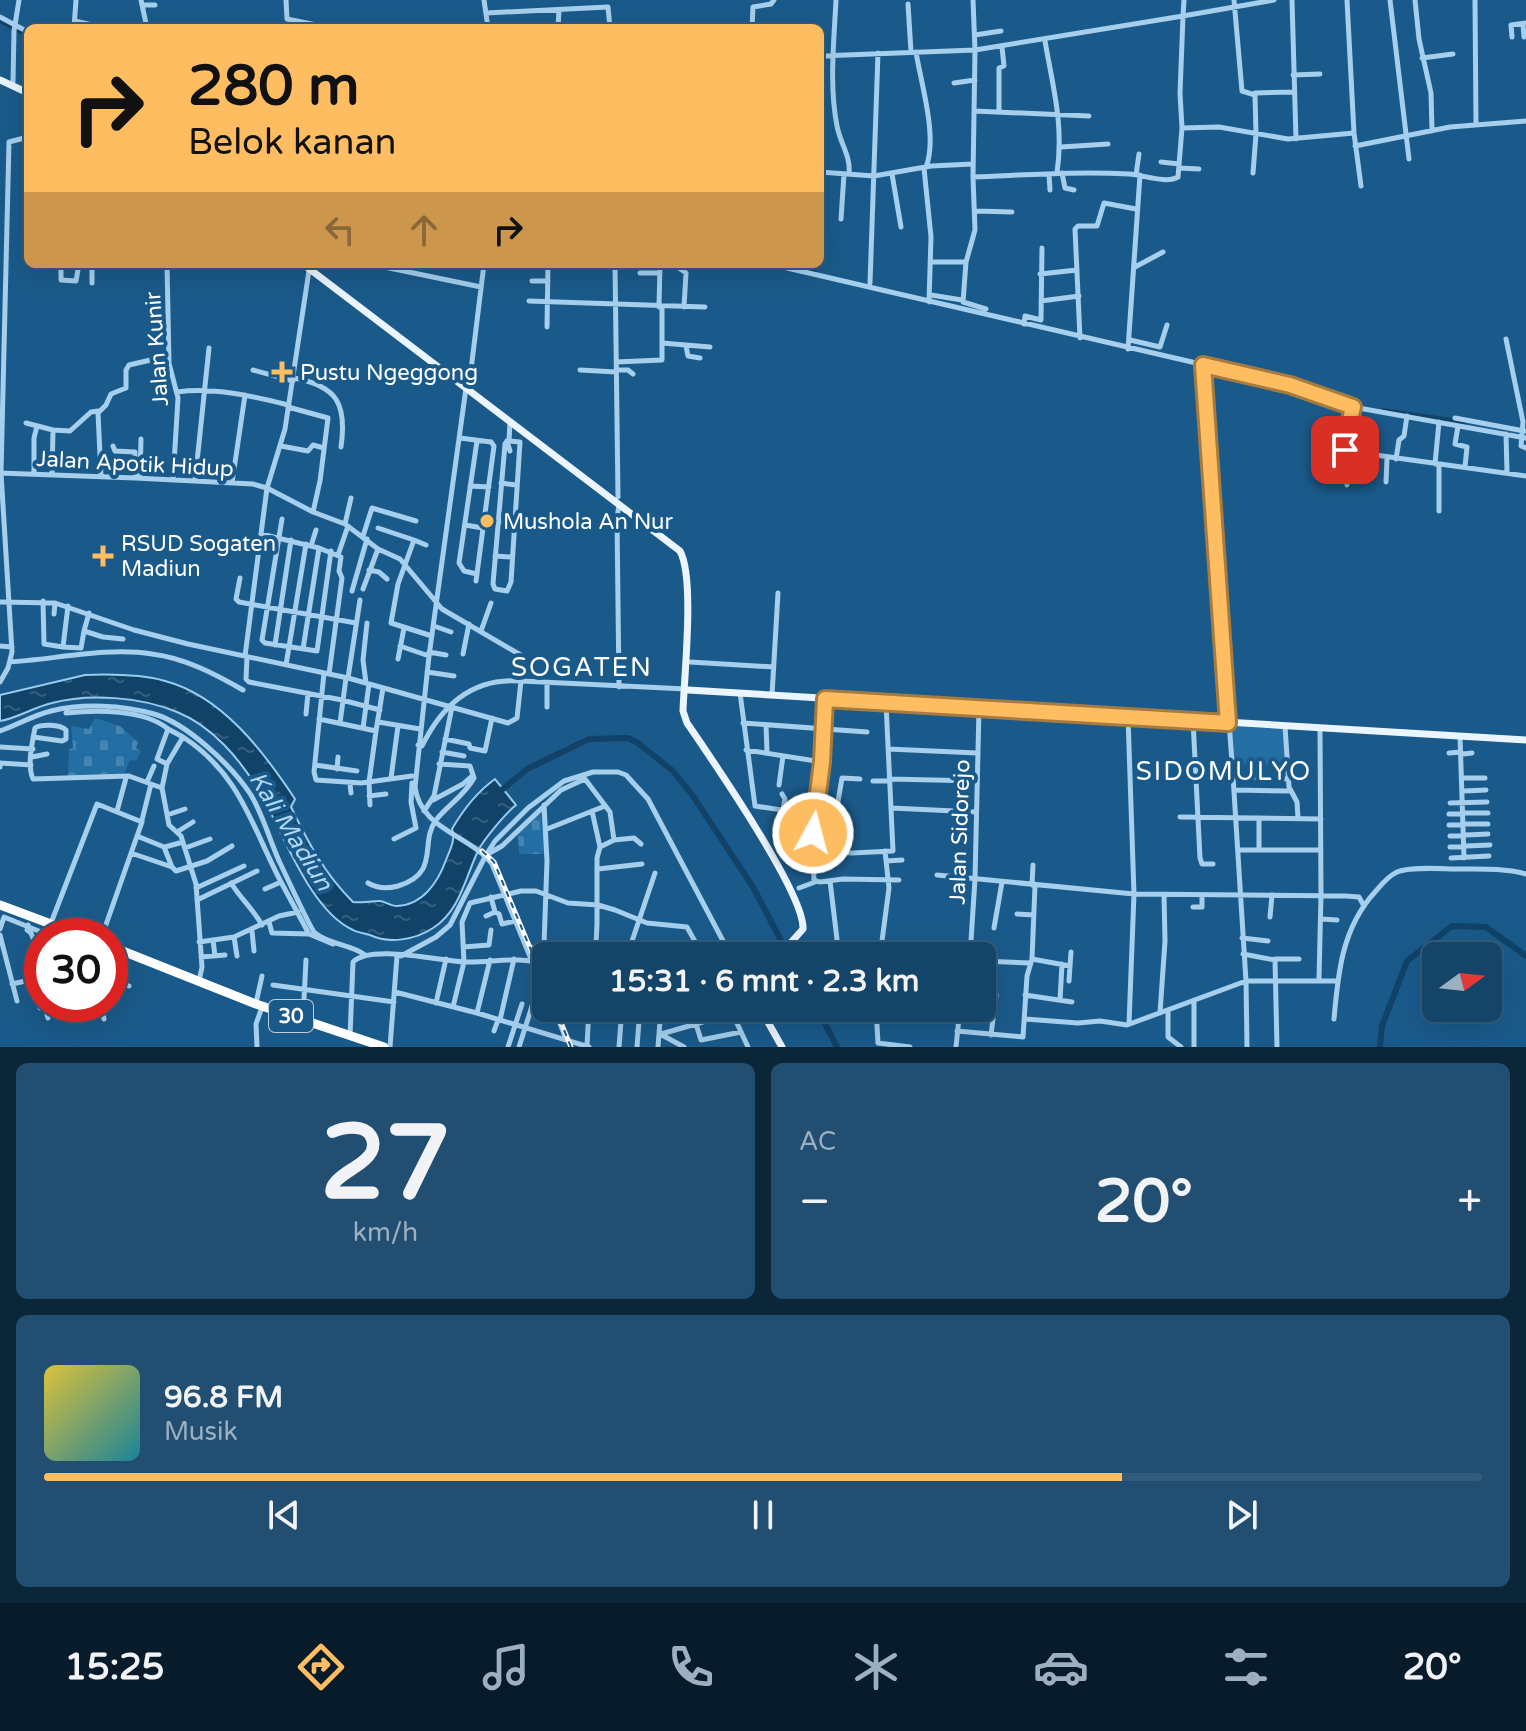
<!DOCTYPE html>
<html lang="id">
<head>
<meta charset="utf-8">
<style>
  :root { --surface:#144468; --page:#214e71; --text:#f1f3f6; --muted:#9db0c0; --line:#335c7c; --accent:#ffbd61 }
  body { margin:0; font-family:"Varela Round",sans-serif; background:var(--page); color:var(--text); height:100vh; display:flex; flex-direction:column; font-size:30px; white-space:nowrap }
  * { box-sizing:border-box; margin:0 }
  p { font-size:26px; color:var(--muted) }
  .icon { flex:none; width:44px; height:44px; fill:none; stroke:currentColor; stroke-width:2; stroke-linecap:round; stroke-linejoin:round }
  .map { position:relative; height:1047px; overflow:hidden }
  .panel { display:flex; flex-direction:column; gap:16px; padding:16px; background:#0b2539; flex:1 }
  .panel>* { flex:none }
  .top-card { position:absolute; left:24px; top:24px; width:800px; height:244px; border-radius:12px; box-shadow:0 8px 32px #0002,0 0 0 2px var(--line); background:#ffbd61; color:#111; overflow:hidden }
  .needle { width:52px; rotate:75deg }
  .tools { position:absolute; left:1422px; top:942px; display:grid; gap:16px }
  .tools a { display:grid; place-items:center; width:80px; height:80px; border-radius:12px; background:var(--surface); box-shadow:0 8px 32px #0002,0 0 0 2px var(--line); font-size:40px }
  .speed { position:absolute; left:24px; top:918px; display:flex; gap:16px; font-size:40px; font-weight:700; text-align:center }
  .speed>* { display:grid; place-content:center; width:104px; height:104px; border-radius:50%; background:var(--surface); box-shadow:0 8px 32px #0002,0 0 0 2px var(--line); line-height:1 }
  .speed .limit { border:12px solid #d22; background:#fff; color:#111 }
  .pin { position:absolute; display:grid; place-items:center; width:68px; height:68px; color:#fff; margin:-34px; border-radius:16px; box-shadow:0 4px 12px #0006 }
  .me { position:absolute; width:88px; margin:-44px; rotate:7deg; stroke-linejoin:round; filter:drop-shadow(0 0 6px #0008) }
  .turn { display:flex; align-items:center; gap:28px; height:168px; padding:0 32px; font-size:36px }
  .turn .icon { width:104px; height:104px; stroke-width:2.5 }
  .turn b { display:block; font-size:56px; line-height:68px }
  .lanes { display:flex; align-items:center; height:76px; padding:0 32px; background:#0003; justify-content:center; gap:40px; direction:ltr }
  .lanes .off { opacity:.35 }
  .big { font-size:60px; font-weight:700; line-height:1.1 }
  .panel .tile { flex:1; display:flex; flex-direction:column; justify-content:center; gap:12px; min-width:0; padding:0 28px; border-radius:12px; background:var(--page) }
  .panel .dial { align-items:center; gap:0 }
  .dial b { font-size:104px; line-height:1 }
  .song { display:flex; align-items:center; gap:24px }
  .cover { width:96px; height:96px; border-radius:12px; background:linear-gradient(135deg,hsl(50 70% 55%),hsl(190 70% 35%)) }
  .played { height:8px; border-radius:4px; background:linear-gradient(90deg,var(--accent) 75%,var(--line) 75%) }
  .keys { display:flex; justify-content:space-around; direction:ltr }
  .heat { display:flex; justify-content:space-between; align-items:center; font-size:44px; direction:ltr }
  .panel .tiles { flex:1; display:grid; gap:16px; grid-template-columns:1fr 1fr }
  .tile:last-child { grid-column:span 2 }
  .trip { position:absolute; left:532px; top:942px; width:464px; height:80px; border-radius:12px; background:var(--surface); box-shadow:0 8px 32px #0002,0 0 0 2px var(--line); font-weight:700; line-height:80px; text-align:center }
  .tab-bar { display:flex; height:128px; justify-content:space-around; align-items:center; background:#081b2a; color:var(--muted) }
  .tab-bar .icon { width:56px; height:56px }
  .tab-bar .active { color:var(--accent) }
  .tab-bar b { font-size:36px; color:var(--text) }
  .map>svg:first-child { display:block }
  .cemetery { fill:url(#cemetery-stones) }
  .pitch { fill:#236ea3 }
  .water { fill:url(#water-ripples); stroke:#98ccef; stroke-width:2 }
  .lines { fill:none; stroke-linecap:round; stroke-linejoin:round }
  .canal { stroke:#114268; stroke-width:4 }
  .river { stroke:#114268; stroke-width:6 }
  .minor { stroke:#a5cfed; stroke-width:5 }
  .major { stroke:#ebf5ff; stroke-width:7 }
  .highway { stroke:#fff; stroke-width:9 }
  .rail-casing { stroke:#fff; stroke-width:5 }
  .rail { stroke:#1a5a8a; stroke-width:2; stroke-dasharray:6; stroke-linecap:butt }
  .route-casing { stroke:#a67b3f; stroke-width:20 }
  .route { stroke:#ffbd61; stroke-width:14 }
  .poi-dot { fill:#ffbd61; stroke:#1a5a8a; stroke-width:3 }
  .labels { text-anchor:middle; stroke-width:8; stroke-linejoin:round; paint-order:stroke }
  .shield { fill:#1a5a8a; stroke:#bacedc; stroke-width:2 }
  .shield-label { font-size:20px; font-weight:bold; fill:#fff }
  .street-label { font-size:22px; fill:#fff; stroke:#1a5a8a }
  .poi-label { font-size:22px; fill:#fff; stroke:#1a5a8a; text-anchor:start }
  .water-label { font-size:24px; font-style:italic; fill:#b0d8f4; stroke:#1a5a8a }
  .quarter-label { font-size:26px; letter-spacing:2px; fill:#fff; stroke:#1a5a8a }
</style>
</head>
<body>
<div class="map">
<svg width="1526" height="1047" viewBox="0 0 1526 1047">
  <defs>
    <pattern id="cemetery-stones" width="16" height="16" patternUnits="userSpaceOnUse" patternTransform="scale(2)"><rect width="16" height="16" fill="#236ea3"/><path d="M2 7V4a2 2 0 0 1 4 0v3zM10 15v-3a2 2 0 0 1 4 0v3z" fill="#4484b1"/></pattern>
    <pattern id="water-ripples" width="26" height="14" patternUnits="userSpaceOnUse" patternTransform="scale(2)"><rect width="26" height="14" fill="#114268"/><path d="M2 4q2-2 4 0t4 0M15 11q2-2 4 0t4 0" fill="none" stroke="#355e7f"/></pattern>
  </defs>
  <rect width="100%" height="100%" fill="#1a5a8a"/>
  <path class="cemetery" d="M95,718L120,726L138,742L136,748L141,751L136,761L130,760L123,777H68L69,749L73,748L71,726L89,729Z
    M543,809L545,854H519L518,835Z"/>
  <path class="pitch" d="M1230,726L1284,729L1285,765L1233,764Z"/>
  <path class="water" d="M85,675C111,674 140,674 165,681C222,696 264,752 295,799L291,807C309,844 324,873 353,902C362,903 370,901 379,901C385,901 390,906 397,906C423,905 438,882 446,860C450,850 456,839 452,829C463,810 477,792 495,779L516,805C506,813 483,840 478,851C465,878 460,911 433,928C415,940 389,944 370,935C365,933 358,933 353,930C309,910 283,831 259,791C240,759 212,726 177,712C141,697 89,693 52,703C34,707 18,718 0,721V695Z"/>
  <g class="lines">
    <path class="canal" d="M0,21L28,36
      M783,264L815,272
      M1276,379L1305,388
      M1383,410L1465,422"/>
    <path class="river" d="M497,794L527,769L589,739L628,738L638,743L673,771L693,796L753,887L789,956
      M817,1008L837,1047
      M1380,1047L1382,1026L1407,961L1452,926L1486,927L1526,956"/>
    <path class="minor" d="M141,0L147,28
      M286,0L287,19L331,28
      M484,0L488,28
      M836,0C834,41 829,86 837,126C840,143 851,156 849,174
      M973,0L975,50L973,177C1026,175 1077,171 1129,174C1144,175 1166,184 1178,177L1182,128L1180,93L1183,16L1274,0
      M1234,0L1242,91L1255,95L1256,134L1253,173
      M1292,0L1296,139
      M1347,0L1354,133L1361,186
      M1390,0L1409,159
      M1415,0L1419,39L1431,93L1432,131
      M1475,0L1476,124
      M908,4L911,52
      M142,5H155
      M486,13L608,7L610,28
      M0,17L28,32
      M75,21L105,28
      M1523,24L1524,37
      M74,28L76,0
      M558,28L559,10
      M752,28L753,7L771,4L774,0
      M975,35L1001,31
      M1512,37L1511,25L1526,23
      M1045,41C1053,88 1064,124 1057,173
      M916,52C921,84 938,137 926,167
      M820,56L975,50L1183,16L1184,0
      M1422,58L1453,54
      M1293,75L1320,74
      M13,82L14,31L19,0
      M954,83L975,80
      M1255,93L1293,92
      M974,111L1089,116
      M999,112V68L1004,66L1002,47
      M1182,128L1219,127L1288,139L1354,133
      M1355,146L1450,127L1526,121
      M1061,147L1108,144
      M1161,162L1179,164
      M924,168L931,237L929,302
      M1179,168L1199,169
      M820,172L874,176L931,166L973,164
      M1062,173L1065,188L1074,190
      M892,174L901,227
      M1049,174L1050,190
      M1136,175L1139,154
      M973,177L975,230L966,262L963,302L986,309
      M976,211L1012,212
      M841,219L844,174
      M931,262H966
      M61,264V280L76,281L79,264
      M167,264L169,363L178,398L173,480
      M370,264L481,287
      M615,264L618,497
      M679,264V268L686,273L684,307
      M770,264L1282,383L1353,407L1526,438
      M1135,267L1163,252
      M640,273H659
      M1040,274L1077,270
      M532,281H548
      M92,283V264
      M870,283L878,53
      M931,295L962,300
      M529,301L705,307
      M1041,301L1079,296
      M659,307L660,264
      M1024,324L1025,316L1041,320L1042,248
      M547,327L548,264
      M1080,338L1075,229L1078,226H1097L1104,203L1136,209
      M1506,339L1523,422L1521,446L1526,448
      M1130,340L1160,347L1167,325
      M662,343L710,347
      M686,346L688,356L700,358
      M1128,349L1140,175
      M616,362L662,360V307
      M1203,366L1233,776L1246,981L1247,1047
      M253,370L293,381
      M580,370L616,372
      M616,370H628L633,374
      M294,378C338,386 347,405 341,447
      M469,386L484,264
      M466,388L429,656L415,787C421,830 468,834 492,864L540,981L519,1047
      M177,392C213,387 253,396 288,405
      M288,407L328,418L320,481L313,512
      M1353,407L1344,446L1347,451L1526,476
      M1455,418L1524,431
      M510,422L509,441L520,442L511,582L507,591L495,589L493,584L505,444L507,441L510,451
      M26,423L53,430L70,431L91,412L98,411
      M1458,426L1455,444L1467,447L1465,467
      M1506,434L1507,472
      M460,438L491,442
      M113,446L115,451L135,452V478
      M281,446L308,451L313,445L324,448
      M1396,459L1399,440L1404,436L1407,416
      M1435,464L1439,422
      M0,473L135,478L253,484L267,488L313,512L345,524L378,549L400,559L442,609L524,657L521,681C472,677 442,705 422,746L418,745
      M34,474V438L37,426
      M52,475L53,430
      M101,476L98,413L106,405L111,394L126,388V370L129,365L168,356
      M140,478L141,439
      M195,481L209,348
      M1386,482L1387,458
      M232,483L245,395
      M501,483L516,485
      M1347,485L1352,452
      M470,486L489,487
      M1439,511V465
      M282,519L262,640L265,643L317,651L331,551
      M498,521L514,523
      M345,524L351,498
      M465,525L483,528
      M378,528L414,540L398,584L391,623L432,636
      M261,534L319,548L341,557L339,571L342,578L329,674
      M363,536L372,508L416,521
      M414,540L426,545
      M311,546L316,530
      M338,555L348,526
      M495,556L512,557
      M369,570L379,572L387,579
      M477,574L464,571L459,563L477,441
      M240,578L236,599L239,602L356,623
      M476,581L494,446L491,442
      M363,589L378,549
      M352,591L367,539
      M43,601L44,644L63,647L68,606
      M0,602L55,603L134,630L188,644L348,678L508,723L517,718L521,681L686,689
      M89,613L84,631L103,637L123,639
      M54,614L55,603
      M434,626L451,632
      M481,631L491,603
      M275,645L291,540
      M0,646L12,647
      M400,646L429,656
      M63,647L81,648L84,631
      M303,649L319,548
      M429,652L446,655
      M463,654L469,624
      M245,656L267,488L285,429L310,264
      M247,657L246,679L249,682L342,700L380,710
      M398,659L404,628
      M10,662C56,659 107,647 152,654C185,658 215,674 243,690
      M690,662L774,667
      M286,665L306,544
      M427,672L454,676
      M324,673L314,772L316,780L361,783L412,776
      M348,678L360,600
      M0,682L8,668L12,652L1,473L9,142L28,137
      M366,683L363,660L367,623
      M619,687L617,519L619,504
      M740,693L755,806
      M772,695L778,593
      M825,699L812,841L814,880L820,882L843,879L899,880
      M547,707V683
      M66,713C96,710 144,709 168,729
      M306,714L308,693
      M1128,717L1134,894L1129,1024
      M319,719L376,731L383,688
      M1193,720L1200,858L1202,864H1213
      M378,722L420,729
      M340,723L346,678
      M743,723L867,732
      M766,725L767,752
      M1285,726L1289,787L1297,802L1298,818
      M363,728L369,684
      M0,731C17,725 34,715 51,711C82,703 123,705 154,714C188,724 232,766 251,795C263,815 270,841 280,863C285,873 311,930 315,933C329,945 351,944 365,955
      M33,737L62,741L66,739V730C60,724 41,724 35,728C32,743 27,766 33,779L129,776L162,788L169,825L181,836L196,884L202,967L199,981
      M183,737C241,775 251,825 281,882
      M1460,737L1464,858
      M445,739L469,744L470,748L485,751L492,718
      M0,747L33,749
      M888,749L977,753
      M746,750L822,762
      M442,752L464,756
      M1449,753L1461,752
      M1463,754L1472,753
      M32,757L47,754
      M315,765L357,771
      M0,767V763L31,765
      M337,769L338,757
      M1233,776L1288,779
      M391,778L398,726
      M1464,778H1485
      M889,779L977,781
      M873,781H889
      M147,782L154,766
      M350,784L351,793
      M779,785L783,756
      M162,788L167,764L183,737L168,729L157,759L167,764
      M1234,790L1290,791
      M1464,791L1486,790
      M782,794L785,799L783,809
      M369,796L386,794
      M433,800L463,784L472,776
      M1450,803L1487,802
      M370,805L369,782L376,731
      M755,806L815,815
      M891,808L976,812
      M117,811L126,778
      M424,811L434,796L452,707
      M816,811L836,813L842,778L860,779
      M1465,813H1488
      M1449,814H1462
      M167,815L185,809
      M1180,817L1321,819
      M1259,818V850
      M142,820L151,784
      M1465,824H1488
      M1449,825H1463
      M547,829L605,806
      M177,832L193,822
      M1466,835L1488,834
      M1450,836H1463
      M394,839L416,828L411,802L412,783
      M614,840L634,838L641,844
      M1466,846L1490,845
      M165,847L183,842
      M1450,847H1463
      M185,848L210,839
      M812,850L852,853L893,851L886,703
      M1238,850H1321
      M842,852L846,840
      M131,853L172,867L164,847L137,836
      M486,855L495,841L528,808L564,781L593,772H618L626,775L648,799L731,956
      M1451,858L1489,856
      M886,861L902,860
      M172,867L176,871L207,861L232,846
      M598,869L642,864
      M937,875L1134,894L1346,896L1359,897L1364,906
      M830,881L839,956
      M231,883C241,899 253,909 262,925
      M368,883C378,889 387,889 398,886C441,873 419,843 436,820C448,805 464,796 474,778L470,766L439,764
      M1032,885L1033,865
      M196,888L244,866
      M799,888L815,882
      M265,889L281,882L309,934L333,944
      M197,900L257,871
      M1193,907H1202V895
      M495,912L499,914L502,924L515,921
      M1017,914L1034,915
      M486,916L495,912L491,897
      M1270,917L1272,895
      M1321,919L1337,920
      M269,922L272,933L309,934
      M51,923L97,804L142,822L102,936
      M28,925L27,930L31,933L39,953
      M994,928L1002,882
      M0,929L4,917L51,936
      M252,931L254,951
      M0,935L17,1001
      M234,937L237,956
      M1242,938L1268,941
      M213,940L215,956
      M199,942L234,937L279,916L298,912
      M881,943L919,948
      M463,947L489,945L491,930
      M528,947L541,949L544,945L547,861L544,805
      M958,948L970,949
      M1243,954L1275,960L1277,1047
      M401,956L436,937L450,925L486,855L502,846L561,790L585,779L610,812L614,840L600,847
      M591,956L596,944L597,924V858L600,847L592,811
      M627,956L655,873
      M880,956L889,888L885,851
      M970,956L975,879L979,709
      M201,957L225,955
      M1032,959L1070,966L1071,952
      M1275,959H1299
      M982,961L1031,963
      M42,969L35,991L40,1008L45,1007L48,1018
      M110,979L129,986
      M1319,979L1321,895L1320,728
      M1069,981L1070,966
      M12,984L39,978
      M273,985L394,1002
      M395,992L477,1013L589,1047
      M1025,995L1072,1002
      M1060,1000L1062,964
      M1194,1001V1047
      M256,1003L262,976
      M436,1003L446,959
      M101,1004L104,1019
      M453,1007L464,962L462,922L470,903L521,891H536L568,903L598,905L615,910L647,923L687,927L703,956
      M554,1008L566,1039
      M730,1008L748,1047
      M876,1008L878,1043L910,1047
      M1168,1011V1037L1181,1047
      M477,1013L490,960
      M661,1013L679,1008
      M732,1013L696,1024L701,1040L741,1032
      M1160,1013L1165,941L1164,895
      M303,1019L306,960
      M1025,1019L1078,1023L1100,1021L1127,1025L1246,981H1337
      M1334,1019C1338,973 1342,928 1375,892C1381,885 1388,876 1397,872C1411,866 1443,869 1459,869C1482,869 1504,868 1526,874
      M500,1020L514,959
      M494,1031L498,1020
      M957,1031L1023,1037L1027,976L1032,959L1035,886
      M660,1034L684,1047
      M661,1034L696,1024L693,1008
      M991,1035L996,995L993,984
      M350,1036L353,962C371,944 439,961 464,962C493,963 518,955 546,965
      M587,1046L589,1008
      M257,1047L256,1024L261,1010
      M390,1047L397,956
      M508,1047L522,1004
      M619,1047L622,1008
      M637,1047L640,1008
      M658,1047L661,1008
      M956,1047L960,1008"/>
    <path class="major" d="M0,80L28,93
      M303,264L680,551C695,578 684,677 683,711L687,723C711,758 805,894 803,929L779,956
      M688,690L1526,740
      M760,1008L782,1047"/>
    <path class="highway" d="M0,905L83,936
      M110,946L256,1004L384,1047"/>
    <g class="rail-casing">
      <path id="rail" d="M482,851L494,862L546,986
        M555,1008L571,1047"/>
    </g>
    <use href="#rail" class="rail"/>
  </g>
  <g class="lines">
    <g class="route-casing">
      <path id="route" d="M813,833L822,762L825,699L1228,723L1203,365L1290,385L1353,407L1344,446L1345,450"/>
    </g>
    <use href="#route" class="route"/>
  </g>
  <g class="poi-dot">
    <path d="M278 360h8v8h8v8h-8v8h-8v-8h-8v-8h8z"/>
    <circle cx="487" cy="521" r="8"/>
    <path d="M99 544h8v8h8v8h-8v8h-8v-8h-8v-8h8z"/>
  </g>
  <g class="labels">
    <rect class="shield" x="269" y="1000" width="44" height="32" rx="6"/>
    <g class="shield-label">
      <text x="291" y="1023">30</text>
    </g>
    <g class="street-label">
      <text transform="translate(156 349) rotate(-94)" y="8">Jalan Kunir</text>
      <text transform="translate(135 463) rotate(3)" y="8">Jalan Apotik Hidup</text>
      <text transform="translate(959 832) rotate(-88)" y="8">Jalan Sidorejo</text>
    </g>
    <g class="poi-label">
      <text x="300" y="380">Pustu Ngeggong</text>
      <text x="503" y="529">Mushola An Nur</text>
      <text x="121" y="551">RSUD Sogaten<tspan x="121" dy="25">Madiun</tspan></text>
    </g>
    <g class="water-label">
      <text transform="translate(291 831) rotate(58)" y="8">Kali Madiun</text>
    </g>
    <g class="quarter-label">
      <text x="582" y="676">SOGATEN</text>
      <text x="1224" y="780">SIDOMULYO</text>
    </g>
  </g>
</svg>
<div class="tools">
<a><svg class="needle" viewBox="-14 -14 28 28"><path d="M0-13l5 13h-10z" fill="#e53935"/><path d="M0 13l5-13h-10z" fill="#9db0c0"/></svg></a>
</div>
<div class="speed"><div class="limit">30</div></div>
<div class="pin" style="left:1345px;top:450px;background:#d93025"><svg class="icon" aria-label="arrive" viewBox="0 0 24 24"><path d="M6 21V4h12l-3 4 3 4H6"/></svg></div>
<svg class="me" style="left:813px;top:833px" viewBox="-20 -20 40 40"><circle r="17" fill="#ffbd61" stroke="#fff" stroke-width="3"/><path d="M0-11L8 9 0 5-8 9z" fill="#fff"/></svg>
<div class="trip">15:31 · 6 mnt · 2.3 km</div>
<div class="top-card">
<div class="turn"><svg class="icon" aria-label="right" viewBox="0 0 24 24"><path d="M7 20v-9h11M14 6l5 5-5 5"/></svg><div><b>280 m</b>Belok kanan</div></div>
<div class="lanes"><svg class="icon off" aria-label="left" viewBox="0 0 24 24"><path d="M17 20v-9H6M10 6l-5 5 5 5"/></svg><svg class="icon off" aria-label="ahead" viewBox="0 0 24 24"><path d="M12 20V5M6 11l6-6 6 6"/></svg><svg class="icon" aria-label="right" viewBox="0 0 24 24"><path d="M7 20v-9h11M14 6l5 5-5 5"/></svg></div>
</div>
</div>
<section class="panel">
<div class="tiles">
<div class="tile dial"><b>27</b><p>km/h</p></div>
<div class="tile"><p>AC</p>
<div class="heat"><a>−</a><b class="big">20°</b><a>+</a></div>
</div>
<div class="tile">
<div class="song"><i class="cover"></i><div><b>96.8 FM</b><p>Musik</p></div></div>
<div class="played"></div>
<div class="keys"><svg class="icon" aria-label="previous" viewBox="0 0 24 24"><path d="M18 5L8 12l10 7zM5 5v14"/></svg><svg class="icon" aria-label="pause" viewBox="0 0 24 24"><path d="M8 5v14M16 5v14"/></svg><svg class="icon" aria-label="next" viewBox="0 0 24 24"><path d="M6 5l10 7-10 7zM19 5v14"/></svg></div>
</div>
</div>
</section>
<nav class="tab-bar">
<b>15:25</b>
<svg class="icon active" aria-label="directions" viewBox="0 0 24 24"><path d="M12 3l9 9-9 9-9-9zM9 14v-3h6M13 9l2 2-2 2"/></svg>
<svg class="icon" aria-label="music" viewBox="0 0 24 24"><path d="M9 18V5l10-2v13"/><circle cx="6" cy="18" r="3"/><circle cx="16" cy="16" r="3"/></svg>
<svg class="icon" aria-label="phone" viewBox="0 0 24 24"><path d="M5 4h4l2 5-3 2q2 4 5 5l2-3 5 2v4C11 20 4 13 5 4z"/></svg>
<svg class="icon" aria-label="climate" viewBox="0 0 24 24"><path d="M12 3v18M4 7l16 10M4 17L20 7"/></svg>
<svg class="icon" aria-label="car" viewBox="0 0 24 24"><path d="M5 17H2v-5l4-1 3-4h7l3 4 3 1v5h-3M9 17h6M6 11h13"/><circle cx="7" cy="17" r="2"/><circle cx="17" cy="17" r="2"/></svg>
<svg class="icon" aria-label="filters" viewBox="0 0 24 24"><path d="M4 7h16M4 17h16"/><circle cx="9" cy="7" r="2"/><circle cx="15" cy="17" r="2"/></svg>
<b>20°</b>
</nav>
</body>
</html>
